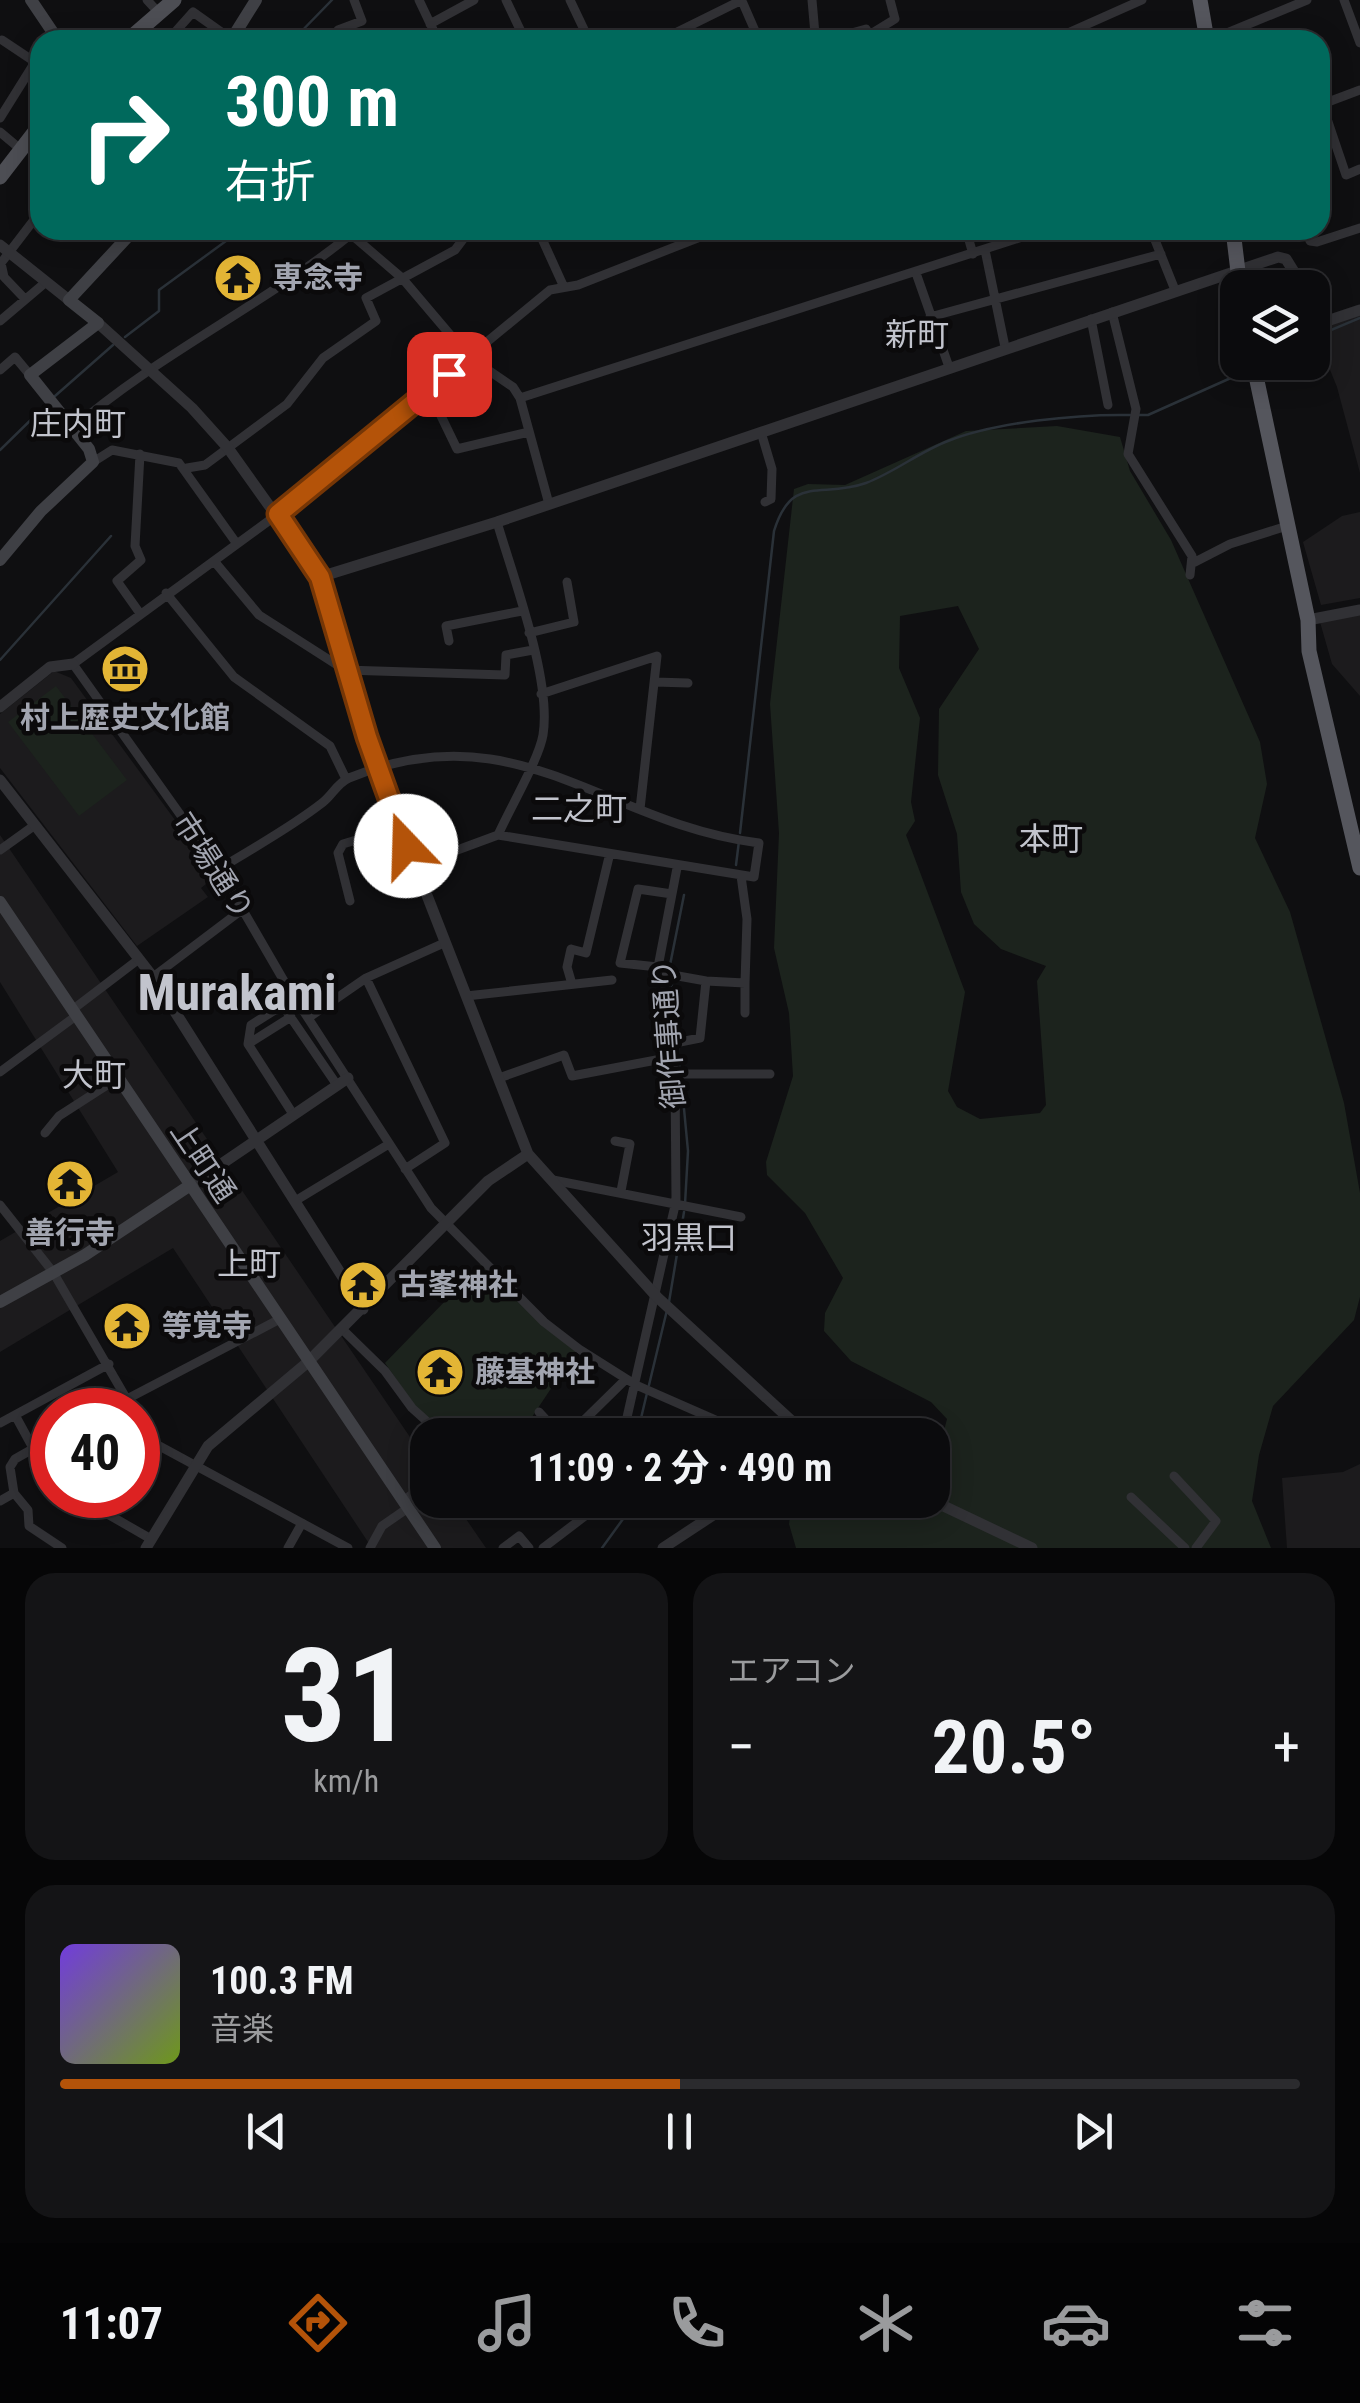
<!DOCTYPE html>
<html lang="ja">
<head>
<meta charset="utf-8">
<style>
  :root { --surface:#0b0b0d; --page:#141416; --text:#f1f3f6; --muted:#9a9b9d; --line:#2b2b2e; --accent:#b45309 }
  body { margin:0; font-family:"Roboto Condensed","Noto Sans JP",sans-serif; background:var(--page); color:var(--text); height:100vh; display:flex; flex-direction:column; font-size:38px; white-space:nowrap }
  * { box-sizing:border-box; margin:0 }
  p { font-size:32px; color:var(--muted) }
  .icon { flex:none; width:55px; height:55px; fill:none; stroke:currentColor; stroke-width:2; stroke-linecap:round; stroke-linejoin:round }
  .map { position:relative; height:1548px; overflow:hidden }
  .drawer { display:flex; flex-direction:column; gap:25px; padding:25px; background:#060607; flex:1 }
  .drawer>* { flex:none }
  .banner { position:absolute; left:30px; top:30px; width:1300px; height:210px; border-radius:30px; box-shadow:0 5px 25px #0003,0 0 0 2px var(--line); background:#00695c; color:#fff; overflow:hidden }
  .controls { position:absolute; left:1220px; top:270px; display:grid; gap:20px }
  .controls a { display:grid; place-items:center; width:110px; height:110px; border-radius:20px; background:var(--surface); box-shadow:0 5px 25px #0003,0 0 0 2px var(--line); font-size:50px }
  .speed { position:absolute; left:30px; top:1388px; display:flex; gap:20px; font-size:50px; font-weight:700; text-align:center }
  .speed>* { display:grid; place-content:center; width:130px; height:130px; border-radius:50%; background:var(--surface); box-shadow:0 5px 25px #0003,0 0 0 2px var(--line); line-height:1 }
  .speed .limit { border:15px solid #d22; background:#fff; color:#111 }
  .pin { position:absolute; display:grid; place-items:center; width:85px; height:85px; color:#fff; margin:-42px; border-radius:20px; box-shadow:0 5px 15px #0006 }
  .me { position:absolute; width:110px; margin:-55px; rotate:339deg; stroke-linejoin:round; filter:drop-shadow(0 0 8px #0008) }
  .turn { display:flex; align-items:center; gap:35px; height:210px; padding:0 30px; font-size:45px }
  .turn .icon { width:130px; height:130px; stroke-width:2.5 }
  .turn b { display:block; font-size:70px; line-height:85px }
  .big { font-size:75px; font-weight:700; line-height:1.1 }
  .drawer .widget { flex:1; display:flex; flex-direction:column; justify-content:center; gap:15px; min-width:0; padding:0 35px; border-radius:30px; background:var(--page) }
  .drawer .dial { align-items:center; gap:0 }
  .dial b { font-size:130px; line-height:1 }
  .song { display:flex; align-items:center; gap:30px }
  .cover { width:120px; height:120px; border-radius:15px; background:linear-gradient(135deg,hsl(260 70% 55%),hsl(80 70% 35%)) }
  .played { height:10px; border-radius:5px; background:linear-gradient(90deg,var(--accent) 50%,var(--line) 50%) }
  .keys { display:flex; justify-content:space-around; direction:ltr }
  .heat { display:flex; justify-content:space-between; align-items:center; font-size:55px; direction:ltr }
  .drawer .tiles { flex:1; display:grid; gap:25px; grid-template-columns:1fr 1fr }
  .widget:last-child { grid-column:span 2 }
  .trip { position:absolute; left:410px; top:1418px; width:540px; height:100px; border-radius:30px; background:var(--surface); box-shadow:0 5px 25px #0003,0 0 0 2px var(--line); font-weight:700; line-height:100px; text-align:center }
  .menu { display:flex; height:160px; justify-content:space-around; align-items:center; background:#040405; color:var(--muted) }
  .menu .icon { width:70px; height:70px }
  .menu .active { color:var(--accent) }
  .menu b { font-size:45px; color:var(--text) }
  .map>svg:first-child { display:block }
  .built { fill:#1c1b1d }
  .green { fill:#1c231d; fill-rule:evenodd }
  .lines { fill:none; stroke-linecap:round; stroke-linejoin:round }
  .stream { stroke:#2a3138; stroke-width:2.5 }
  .minor { stroke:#313135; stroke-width:9 }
  .tertiary { stroke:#313135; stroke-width:11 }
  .secondary { stroke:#3f4045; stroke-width:12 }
  .primary { stroke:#4d4e54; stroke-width:15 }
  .trunk { stroke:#55565d; stroke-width:15 }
  .route-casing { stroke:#753606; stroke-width:25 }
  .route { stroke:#b45309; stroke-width:18 }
  .labels { text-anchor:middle; stroke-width:9; stroke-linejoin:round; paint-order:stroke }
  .poi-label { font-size:30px; font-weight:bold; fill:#a2a5b0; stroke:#0b0a0b; text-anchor:start }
  .street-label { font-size:30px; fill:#a2a5b0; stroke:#0b0a0b }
  .neighbourhood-label { font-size:32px; fill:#c2c4cd; stroke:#0b0a0b }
  .town-label { font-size:50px; font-weight:bold; fill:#c2c4cd; stroke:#0b0a0b }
</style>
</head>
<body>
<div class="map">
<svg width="1360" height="1548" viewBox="0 0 1360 1548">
  <rect width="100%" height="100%" fill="#0f0f11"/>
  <path class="built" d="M1360,314V473L1337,387L1314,331Z
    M1360,512V598L1321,605L1303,542L1342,516Z
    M1360,615V696L1332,664L1320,622Z
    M54,671L71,678L216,876L201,888L208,897L137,946L0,768V714Z
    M0,835L427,1462L428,1500H453L486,1548H372L173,1248L0,1352V1241L118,1172L0,982Z
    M1360,1464V1548H1287L1282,1478L1343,1472Z"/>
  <path class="green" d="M1057,426L1120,437L1130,471L1171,540L1260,742L1267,784L1255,838L1290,912L1344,1103L1360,1193V1297L1354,1320L1273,1406L1259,1455L1252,1501L1271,1548H796L789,1524L792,1500H932L933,1452L940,1446L947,1419L931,1402L851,1361L824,1331L825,1313L843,1278L805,1213L767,1175L766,1162L793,1076L789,1013L774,948L779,833L770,704L794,489L808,484L845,485L966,431ZM958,606L979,649L939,709L938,775L957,834L961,892L974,924L1001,949L1046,966L1037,981L1046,1105L1040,1113L980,1119L957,1107L948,1091L965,992L906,835L915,821L911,802L920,718L899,668L900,616Z
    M56,686L127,780L79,816L8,722Z
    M482,1263L529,1309L580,1345L520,1435L444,1434L417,1409L385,1363Z"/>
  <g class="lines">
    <path class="stream" d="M293,40L332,0
      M125,337L159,311V290L241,230
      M1312,338L1360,318
      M55,396L113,345
      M1138,415H1148L1242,373
      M0,450L45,406
      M0,660L111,536
      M740,833L774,531C792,473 821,499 866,483C895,472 919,452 948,441C996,422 1078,414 1130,415
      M736,865L739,841
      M670,965L684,895
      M671,978L677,1039
      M678,1047L680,1069
      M681,1077L688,1151L685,1204
      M669,1302L684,1212
      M649,1385L667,1310
      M637,1435L647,1393
      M602,1548L623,1519L626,1500"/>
    <path class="minor" d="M147,0L159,13
      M419,0L438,40
      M506,0L525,40
      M570,0L589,40
      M812,0L815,34L822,40
      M1344,0L1360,43
      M742,1L759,40
      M430,24L474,0
      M869,35L895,19L890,0
      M168,40L193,12L231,39
      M343,40L338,30L362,21L354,0
      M661,40L742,0
      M826,40L866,29L872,40
      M1052,40L1142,0
      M1210,40L1307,0
      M1322,104L1346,175L1360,169
      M1320,105L1360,90
      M0,118L35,62L2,40
      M0,132L19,148
      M346,230L402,278L469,357L513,387L520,398L549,504
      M538,230L563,285
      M718,230L578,285L550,290L278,514L73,664L219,869L284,981L431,1208L544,1322L579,1349L636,1385L750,1435
      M966,230L973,254
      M1151,230L1175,290
      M1306,230L1310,241L1317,242L1360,228
      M985,250L1005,347
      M916,273L949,367
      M25,299L4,277L1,263L40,212
      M1112,312L1136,409L1128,454L1192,556L1190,575
      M930,317L1161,254
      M1091,319L1108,405
      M0,321L46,282
      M0,370L15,357L30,375
      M429,391L457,449L529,432
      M520,398L1044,230
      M72,429C157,355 262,306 350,235
      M761,432L772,469L771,499L765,502
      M93,462L112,450L179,463L237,544
      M187,468L205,465L287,404L323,358L376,321L366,298L455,250L470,230
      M497,522C513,577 552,680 543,735C539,759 509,810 498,835
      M214,561L259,615L345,670L505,675L506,655L533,650
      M1195,562L1230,544L1287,526
      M166,593L234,677L330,746L346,779
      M139,612L117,581L141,560L135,546L140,454
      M529,633L574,622L567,582
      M449,641L446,626L522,611
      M655,682L688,683
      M541,694L657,656L640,809
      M0,850L35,825
      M219,869C253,848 290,828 322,803C332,796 337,783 349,778C518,709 604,824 759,843L754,877L498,835L414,866
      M350,901L338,853L343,844L399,827
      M658,967L620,963L638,889L672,894
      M667,974L706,981
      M153,977L243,909
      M366,978L445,1143L405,1169
      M572,984L567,967L571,949L586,953L609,857
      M466,996L612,980
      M72,1010L139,959
      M745,1013V983
      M308,1018L366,978L444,943
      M248,1044L291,1017
      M670,1044L700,1038L706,981L745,983L747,919L741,876
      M0,1072L76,1016
      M675,1074H770
      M499,1078L564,1055L572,1076L672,1057
      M293,1114L248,1044L251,1025L275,1010L285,1009L337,1085
      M45,1133L59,1116L118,1078
      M615,1141L630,1144L621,1191
      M553,1180L741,1217
      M295,1201L389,1144
      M0,1205L53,1272L133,1410
      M342,1329L385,1371L412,1408L442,1435
      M106,1410L278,1320
      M539,1412L560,1435
      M15,1415L33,1448
      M138,1417L152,1442L348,1548
      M0,1423L109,1364
      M569,1435L626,1379
      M623,1435L676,1201L675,1074L663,1009L667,969L658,967L677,868
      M1174,1476L1216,1521L1196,1548
      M14,1493L28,1510L29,1526L62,1548
      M86,1495L97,1508L151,1539
      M1131,1497L1185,1548
      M0,1501L14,1493L10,1467L15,1459L52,1438
      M403,1501L428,1482
      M288,1548L302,1523
      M370,1548L382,1526L408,1508
      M503,1548L519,1536L529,1548
      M543,1548L606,1500"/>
    <path class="tertiary" d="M0,245L69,300
      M1312,301L1327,321L1360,310
      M98,323L192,408L228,448L320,577L378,770L528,1154L657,1297L807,1435
      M320,577L497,522L1278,257L1286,259L1304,288
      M1308,620L1360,610
      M0,707L50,667L73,664
      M0,780L153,977L363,1309
      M189,1186L348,1078
      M931,1500L1032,1548
      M146,1548L208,1446L308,1362L488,1181L528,1154
      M663,1548L736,1500"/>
    <path class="secondary" d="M31,0L58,40
      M231,40L256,0
      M0,560L41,511L93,462L89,449L30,375L98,323L69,300L134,230
      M0,902L435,1548
      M0,1302L85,1255L189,1186"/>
    <path class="primary" d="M128,40L174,0
      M0,177L40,125"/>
    <path class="trunk" d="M1200,0L1207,40
      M1233,230L1240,288
      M1253,362L1308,620L1309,651L1360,868"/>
  </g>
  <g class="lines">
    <g class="route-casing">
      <path id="route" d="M406,846L367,737L320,577L278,514L449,374"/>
    </g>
    <use href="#route" class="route"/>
  </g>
  <defs>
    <g id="temple-disc" transform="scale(2.5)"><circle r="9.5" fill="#e3b535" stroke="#0b0a0b"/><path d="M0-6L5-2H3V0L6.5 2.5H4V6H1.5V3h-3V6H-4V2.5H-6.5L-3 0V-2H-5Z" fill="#111"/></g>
    <g id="museum-disc" transform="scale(2.5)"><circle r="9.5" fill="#e3b535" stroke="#0b0a0b"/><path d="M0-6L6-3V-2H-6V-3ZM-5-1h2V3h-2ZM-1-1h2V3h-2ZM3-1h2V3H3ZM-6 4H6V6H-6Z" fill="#111"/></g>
  </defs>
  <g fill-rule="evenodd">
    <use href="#temple-disc" x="238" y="278"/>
    <use href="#museum-disc" x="125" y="669"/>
    <use href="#temple-disc" x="70" y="1184"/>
    <use href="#temple-disc" x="363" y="1285"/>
    <use href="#temple-disc" x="127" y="1326"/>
    <use href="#temple-disc" x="440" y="1372"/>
  </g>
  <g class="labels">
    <g class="poi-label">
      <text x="273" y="288">専念寺</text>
      <text x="125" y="728" text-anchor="middle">村上歴史文化館</text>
      <text x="70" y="1243" text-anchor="middle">善行寺</text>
      <text x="398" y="1295">古峯神社</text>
      <text x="162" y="1336">等覚寺</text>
      <text x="475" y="1382">藤基神社</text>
    </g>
    <g class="street-label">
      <text transform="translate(213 866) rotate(57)" y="10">市場通り</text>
      <text transform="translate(669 1034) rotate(-94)" y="10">御作事通り</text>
      <text transform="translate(203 1162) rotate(56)" y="10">上町通</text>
    </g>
    <g class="neighbourhood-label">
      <text x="917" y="346">新町</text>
      <text x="78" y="435">庄内町</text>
      <text x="579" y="820">二之町</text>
      <text x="1051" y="850">本町</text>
      <text x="94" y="1086">大町</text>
      <text x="689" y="1249">羽黒口</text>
      <text x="249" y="1275">上町</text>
    </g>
    <g class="town-label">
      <text x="237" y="1010">Murakami</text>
    </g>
  </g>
</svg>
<div class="controls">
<a><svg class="icon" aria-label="layers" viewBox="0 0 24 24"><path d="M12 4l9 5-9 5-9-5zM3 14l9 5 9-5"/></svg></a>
</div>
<div class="speed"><div class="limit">40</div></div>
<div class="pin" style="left:449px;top:374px;background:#d93025"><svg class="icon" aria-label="arrive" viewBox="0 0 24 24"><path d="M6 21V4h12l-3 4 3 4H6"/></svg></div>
<svg class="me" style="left:406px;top:846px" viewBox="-20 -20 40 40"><circle r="19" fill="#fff"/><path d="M0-13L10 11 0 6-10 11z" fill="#b45309"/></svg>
<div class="trip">11:09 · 2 分 · 490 m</div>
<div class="banner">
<div class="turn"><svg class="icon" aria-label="right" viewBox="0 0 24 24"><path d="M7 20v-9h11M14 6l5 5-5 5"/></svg><div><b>300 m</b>右折</div></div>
</div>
</div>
<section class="drawer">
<div class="tiles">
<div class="widget dial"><b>31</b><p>km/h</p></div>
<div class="widget"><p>エアコン</p>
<div class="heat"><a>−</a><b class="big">20.5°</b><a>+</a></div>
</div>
<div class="widget">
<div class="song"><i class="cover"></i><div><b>100.3 FM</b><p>音楽</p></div></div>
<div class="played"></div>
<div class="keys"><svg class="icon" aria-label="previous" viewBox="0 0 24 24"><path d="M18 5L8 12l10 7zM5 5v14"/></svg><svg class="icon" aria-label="pause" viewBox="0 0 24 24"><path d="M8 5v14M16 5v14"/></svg><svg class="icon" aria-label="next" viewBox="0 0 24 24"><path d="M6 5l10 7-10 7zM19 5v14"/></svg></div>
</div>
</div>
</section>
<nav class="menu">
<b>11:07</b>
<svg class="icon active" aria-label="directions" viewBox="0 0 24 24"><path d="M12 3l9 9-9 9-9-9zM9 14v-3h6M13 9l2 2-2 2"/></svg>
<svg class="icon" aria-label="music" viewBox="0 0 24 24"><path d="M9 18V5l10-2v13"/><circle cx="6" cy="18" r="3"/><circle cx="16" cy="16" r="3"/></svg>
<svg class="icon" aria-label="phone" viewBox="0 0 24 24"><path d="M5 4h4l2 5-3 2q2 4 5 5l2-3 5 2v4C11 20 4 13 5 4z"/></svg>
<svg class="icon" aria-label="climate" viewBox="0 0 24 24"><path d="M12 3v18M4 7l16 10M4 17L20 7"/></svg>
<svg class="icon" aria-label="car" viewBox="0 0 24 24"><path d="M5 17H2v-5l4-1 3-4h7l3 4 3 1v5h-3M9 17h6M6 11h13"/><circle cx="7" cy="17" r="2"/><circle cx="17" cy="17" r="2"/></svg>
<svg class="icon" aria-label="filters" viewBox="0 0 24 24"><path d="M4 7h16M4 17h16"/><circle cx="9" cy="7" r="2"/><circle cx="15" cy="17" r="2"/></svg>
</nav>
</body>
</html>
